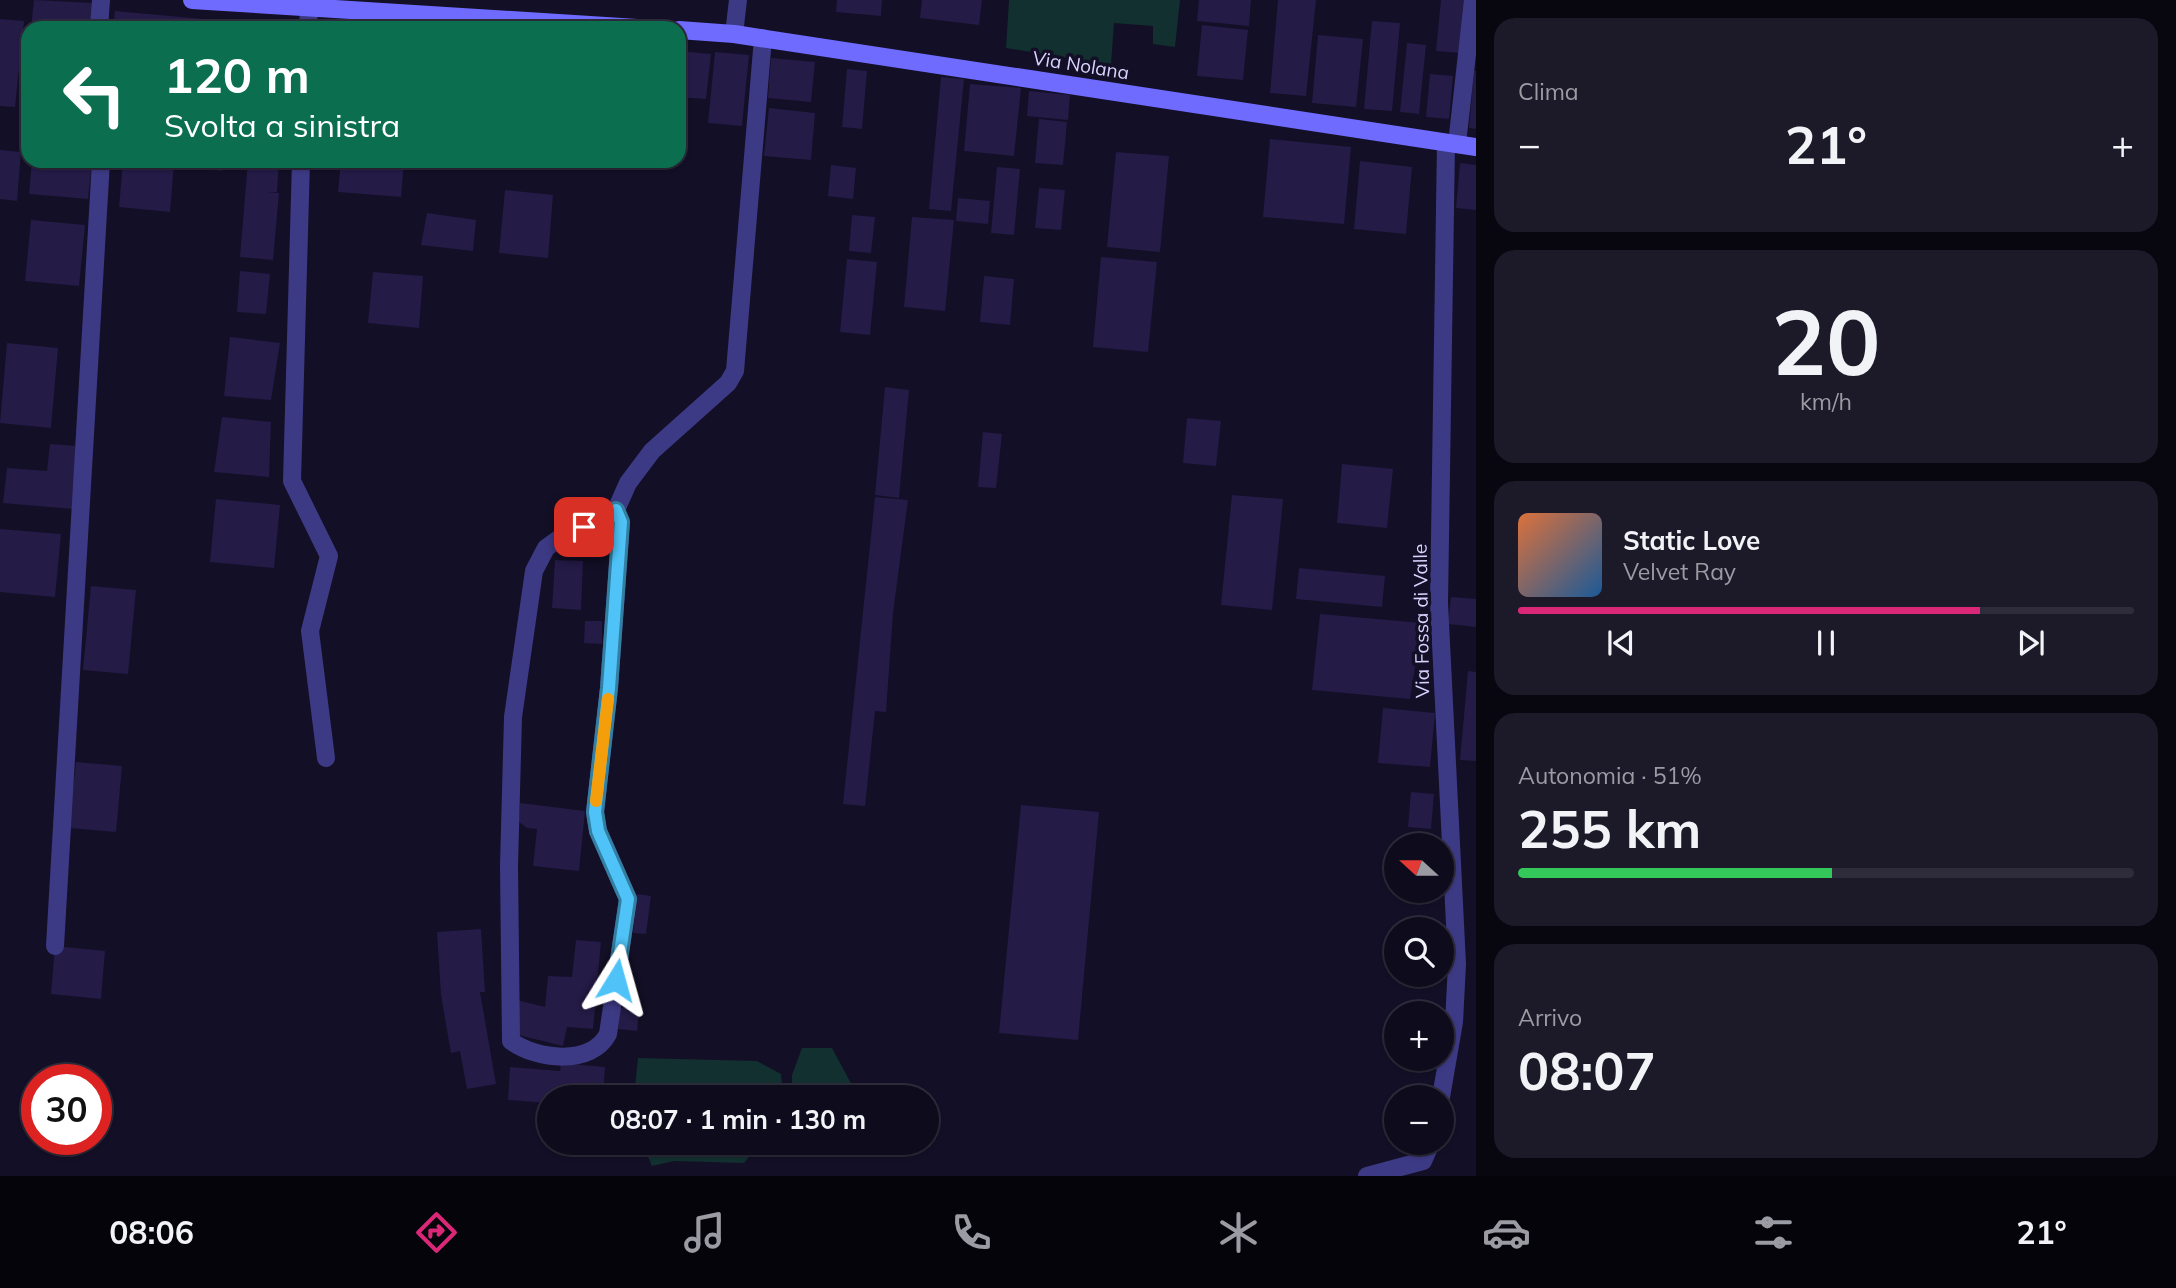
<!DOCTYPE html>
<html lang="it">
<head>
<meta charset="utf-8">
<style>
  :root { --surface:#0e0b1c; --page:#1c1929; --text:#f1f3f6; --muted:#9b9ba3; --line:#2e2b3b; --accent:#db2777 }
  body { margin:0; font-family:Mulish,sans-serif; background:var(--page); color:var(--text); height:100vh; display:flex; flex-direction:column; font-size:26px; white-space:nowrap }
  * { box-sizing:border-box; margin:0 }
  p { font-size:23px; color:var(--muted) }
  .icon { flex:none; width:38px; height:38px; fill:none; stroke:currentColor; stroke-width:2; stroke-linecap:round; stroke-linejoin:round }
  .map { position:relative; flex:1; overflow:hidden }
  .panel { display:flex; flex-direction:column; gap:18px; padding:18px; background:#08060f; width:700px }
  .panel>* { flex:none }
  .guide { position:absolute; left:21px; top:21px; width:665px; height:147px; border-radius:21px; box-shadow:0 2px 5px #0004,0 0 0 2px var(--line); background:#0b6e4f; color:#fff; overflow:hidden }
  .needle { width:46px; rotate:291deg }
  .fabs { position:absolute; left:1384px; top:833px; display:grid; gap:14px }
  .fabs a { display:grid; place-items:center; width:70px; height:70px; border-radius:50%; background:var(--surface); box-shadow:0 2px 5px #0004,0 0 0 2px var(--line); font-size:35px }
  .speed { position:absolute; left:21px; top:1064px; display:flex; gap:14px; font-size:35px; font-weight:700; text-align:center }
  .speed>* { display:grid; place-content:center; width:91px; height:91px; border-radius:50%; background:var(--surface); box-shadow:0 2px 5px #0004,0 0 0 2px var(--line); line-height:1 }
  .speed .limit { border:10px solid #d22; background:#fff; color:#111 }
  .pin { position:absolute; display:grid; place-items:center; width:60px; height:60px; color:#fff; margin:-30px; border-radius:14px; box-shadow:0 4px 10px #0006 }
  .me { position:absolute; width:77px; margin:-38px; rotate:8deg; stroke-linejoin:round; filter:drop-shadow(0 0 5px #0008) }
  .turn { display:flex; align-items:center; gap:24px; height:147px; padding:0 28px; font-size:32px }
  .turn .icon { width:91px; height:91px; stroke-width:2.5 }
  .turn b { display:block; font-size:49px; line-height:60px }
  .big { font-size:52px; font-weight:700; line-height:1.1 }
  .panel .tile { flex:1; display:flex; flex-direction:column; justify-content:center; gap:10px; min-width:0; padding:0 24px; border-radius:21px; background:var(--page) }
  .panel .dial { align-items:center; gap:0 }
  .dial b { font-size:91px; line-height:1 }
  .song { display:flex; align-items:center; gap:21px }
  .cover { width:84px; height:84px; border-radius:10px; background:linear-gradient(135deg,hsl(20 70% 55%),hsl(210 70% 35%)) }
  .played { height:7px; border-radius:4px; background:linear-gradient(90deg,var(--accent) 75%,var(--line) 75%) }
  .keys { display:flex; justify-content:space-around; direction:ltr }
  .heat { display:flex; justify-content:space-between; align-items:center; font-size:38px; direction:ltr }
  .charge { height:10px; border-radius:5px; background:linear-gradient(90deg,#34c759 51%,var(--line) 0) }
  .trip { position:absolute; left:537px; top:1085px; width:402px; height:70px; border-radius:35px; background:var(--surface); box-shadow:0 2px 5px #0004,0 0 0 2px var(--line); font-weight:700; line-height:70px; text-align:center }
  .menu { display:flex; height:112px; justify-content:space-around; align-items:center; background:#06040b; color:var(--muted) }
  .menu .icon { width:49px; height:49px }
  .menu .on { color:var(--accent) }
  .menu b { font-size:32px; color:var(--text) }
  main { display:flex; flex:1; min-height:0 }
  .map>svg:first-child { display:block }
  .green { fill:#12302f }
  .building { fill:#241b47 }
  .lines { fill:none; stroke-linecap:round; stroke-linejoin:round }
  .street { stroke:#3d3a85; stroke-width:18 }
  .secondary { stroke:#6f6bff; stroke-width:18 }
  .route-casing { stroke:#337fa1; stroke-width:18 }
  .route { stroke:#4fc3f7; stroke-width:12 }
  .slow { stroke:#f59e0b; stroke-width:12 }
  .labels { text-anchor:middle; stroke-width:7; stroke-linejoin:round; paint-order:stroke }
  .street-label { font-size:19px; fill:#d9d4ff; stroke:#130f26 }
</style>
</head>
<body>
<main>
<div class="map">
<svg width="1476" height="1176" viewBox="0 0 1476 1176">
  <rect width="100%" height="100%" fill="#130f26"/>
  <path class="green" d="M1009,0H1180L1175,47L1153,44V26L1114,23L1111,65L1006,48Z
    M802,1048H832L854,1089V1097H792V1075Z
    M638,1058L757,1061L781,1074L783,1097H634Z
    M645,1143H760L744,1163L674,1161L652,1166L644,1148Z"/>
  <path class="building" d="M34,0L93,3L90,28H31Z
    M837,0H882L881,16L836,12Z
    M922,0H982L979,25L920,18Z
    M1199,0H1251L1249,26L1197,21Z
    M1278,0H1316L1306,96L1270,93Z
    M1441,0H1465L1461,53L1436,51Z
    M115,11L236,22V28H113Z
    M0,19L24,21L15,107L0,106Z
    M1372,21L1400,23L1392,111L1364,109Z
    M1202,25L1248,30L1243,80L1197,76Z
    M1318,35L1363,39L1356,107L1312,103Z
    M1407,43L1426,45L1419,114L1400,112Z
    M679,51L711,54L706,99L679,97Z
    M715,52L749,55L742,126L708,123Z
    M771,58L815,62L811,102L768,98Z
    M847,69L867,71L862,129L842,127Z
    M1474,71H1476V129L1469,128Z
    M1430,74L1453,76L1449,119L1426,117Z
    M941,77L964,79L951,211L929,209Z
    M970,84L1021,88L1014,156L964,151Z
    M1029,91L1070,95L1068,120L1027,116Z
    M769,108L815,113L811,160L764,156Z
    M1039,119L1067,122L1063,165L1035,163Z
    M1270,139L1351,147L1344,224L1263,217Z
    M0,150L21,152L17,201L0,199Z
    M1116,152L1169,156L1160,252L1107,247Z
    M32,161H92L88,199L29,194Z
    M123,161L174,164L170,212L119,207Z
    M191,161H223L222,171L190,168Z
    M248,161H279L277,192H267L279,193L273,260L240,257Z
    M341,161H404L401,197L338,192Z
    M1360,161L1412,167L1406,234L1354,229Z
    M1460,163L1476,165V210L1456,208Z
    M831,165L856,168L853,199L828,196Z
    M997,167L1020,169L1014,235L991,233Z
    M1039,188L1065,190L1061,230L1035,228Z
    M505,190L553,195L548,258L499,253Z
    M958,198L990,201L988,224L956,221Z
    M427,213L476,220L473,251L421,245Z
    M852,215L875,217L871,253L849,251Z
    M912,217L954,220L945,311L904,307Z
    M31,220L85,225L79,286L25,281Z
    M1101,257L1157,262L1148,352L1093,347Z
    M847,259L877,262L870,335L840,332Z
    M240,271L270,274L266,314L237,312Z
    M373,272L423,276L419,328L368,323Z
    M984,276L1014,279L1010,325L980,322Z
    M230,337L280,343L271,400L224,396Z
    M7,343L58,348L51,428L0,423Z
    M885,387L909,390L899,498L875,495Z
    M222,417L271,422L269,477L214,472Z
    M1187,418L1221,421L1216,466L1183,463Z
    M983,432L1002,434L996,488L978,487Z
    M50,444L79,446L73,509L3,503L7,468L47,471Z
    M1342,464L1393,469L1387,528L1337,523Z
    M1232,495L1283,499L1272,610L1221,605Z
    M875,497L908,500L893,613L886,712L875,711L865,806L843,804Z
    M216,499L280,505L274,568L210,562Z
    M0,529L61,534L55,597L0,592Z
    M555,560L583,561L581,610L552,608Z
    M1299,568L1385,576L1382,607L1296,599Z
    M91,586L136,590L128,674L83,670Z
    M1451,597L1476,599V627L1448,624Z
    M1320,614L1422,623L1410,699L1312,690Z
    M585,621H602V644L584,643Z
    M1468,671L1476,672V761L1460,760Z
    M1383,708L1435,713L1430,767L1378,763Z
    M76,762L122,766L116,832L69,828Z
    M1411,792L1434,794L1431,829L1408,827Z
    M520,803L585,811L579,871L533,866L537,829L527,828L519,822Z
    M1021,805L1099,812L1078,1040L999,1033Z
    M637,894L651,896L646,934L633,933Z
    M481,929L485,992H480L496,1084L467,1089L460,1051L451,1053L441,995L437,932Z
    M576,940L601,942L593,1029L567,1027L563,1046L518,1035L517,1000L545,1007L548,976L572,977Z
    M55,946L105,951L101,999L51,994Z
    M620,1008L639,1010L637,1031L618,1029Z
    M561,1063L605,1067L603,1097H550V1103L508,1100L510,1067L560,1071Z"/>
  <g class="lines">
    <path class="street" d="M99,28L101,0
      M308,28L309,9
      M734,34L738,0
      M1457,144L1473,0
      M301,161L292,481L329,556L310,631L326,758
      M616,510L621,522L609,688L595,812L598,831L628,899L608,1034C591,1066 537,1060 511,1041L509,866L513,717L534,571L546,548L564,535L604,519L616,510L628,483L652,451L728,383L735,371L763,38
      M55,946L101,161
      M1441,1097L1454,1022L1457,964L1439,603L1446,143
      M1367,1176L1423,1161L1431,1143"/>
    <path class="secondary" d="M192,0L637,28
      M679,30L734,34L1476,147"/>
  </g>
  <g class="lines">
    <g class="route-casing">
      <path id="route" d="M584,527L616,510L621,522L609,688L595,812L598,831L628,899L616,980"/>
    </g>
    <use href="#route" class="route"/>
    <path class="slow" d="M596,801L608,699"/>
  </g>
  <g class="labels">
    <g class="street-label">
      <text transform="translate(1081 65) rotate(9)" y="7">Via Nolana</text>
      <text transform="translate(1421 621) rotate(-91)" y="7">Via Fossa di Valle</text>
    </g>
  </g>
</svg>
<div class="fabs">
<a><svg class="needle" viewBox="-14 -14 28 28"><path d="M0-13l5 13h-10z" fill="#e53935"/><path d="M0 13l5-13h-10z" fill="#9b9ba3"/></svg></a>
<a><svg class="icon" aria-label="search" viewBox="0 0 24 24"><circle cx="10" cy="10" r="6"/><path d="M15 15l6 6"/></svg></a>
<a>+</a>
<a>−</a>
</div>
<div class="speed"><div class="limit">30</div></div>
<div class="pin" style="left:584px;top:527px;background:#d93025"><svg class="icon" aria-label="arrive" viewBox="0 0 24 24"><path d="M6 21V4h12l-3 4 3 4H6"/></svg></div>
<svg class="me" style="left:616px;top:980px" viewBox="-20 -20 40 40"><path d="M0-17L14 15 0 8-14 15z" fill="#4fc3f7" stroke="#fff" stroke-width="4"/></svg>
<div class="trip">08:07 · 1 min · 130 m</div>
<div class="guide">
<div class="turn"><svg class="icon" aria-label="left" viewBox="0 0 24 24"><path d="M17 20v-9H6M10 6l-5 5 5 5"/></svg><div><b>120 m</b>Svolta a sinistra</div></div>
</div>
</div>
<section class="panel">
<div class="tile"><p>Clima</p>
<div class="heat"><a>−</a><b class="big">21°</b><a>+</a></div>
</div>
<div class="tile dial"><b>20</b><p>km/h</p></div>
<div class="tile">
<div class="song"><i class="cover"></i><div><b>Static Love</b><p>Velvet Ray</p></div></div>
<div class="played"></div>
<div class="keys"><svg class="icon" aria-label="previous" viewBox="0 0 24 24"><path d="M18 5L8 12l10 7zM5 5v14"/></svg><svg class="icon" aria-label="pause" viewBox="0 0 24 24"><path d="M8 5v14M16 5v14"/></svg><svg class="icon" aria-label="next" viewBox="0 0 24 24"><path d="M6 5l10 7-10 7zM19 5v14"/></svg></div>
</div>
<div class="tile"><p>Autonomia · 51%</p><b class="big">255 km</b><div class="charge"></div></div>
<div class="tile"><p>Arrivo</p><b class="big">08:07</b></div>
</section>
</main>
<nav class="menu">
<b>08:06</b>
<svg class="icon on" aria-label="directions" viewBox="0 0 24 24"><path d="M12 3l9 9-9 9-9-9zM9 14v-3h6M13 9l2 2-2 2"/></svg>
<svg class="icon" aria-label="music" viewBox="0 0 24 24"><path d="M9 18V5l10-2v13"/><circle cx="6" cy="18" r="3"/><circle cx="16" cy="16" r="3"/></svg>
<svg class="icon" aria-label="phone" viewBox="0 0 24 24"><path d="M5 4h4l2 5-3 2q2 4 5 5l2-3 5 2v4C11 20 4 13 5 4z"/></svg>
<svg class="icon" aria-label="climate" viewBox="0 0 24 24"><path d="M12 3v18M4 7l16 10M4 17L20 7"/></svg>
<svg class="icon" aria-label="car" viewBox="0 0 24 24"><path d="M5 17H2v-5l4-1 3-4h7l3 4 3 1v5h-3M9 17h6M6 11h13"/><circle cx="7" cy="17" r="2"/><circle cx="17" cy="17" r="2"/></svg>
<svg class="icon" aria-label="filters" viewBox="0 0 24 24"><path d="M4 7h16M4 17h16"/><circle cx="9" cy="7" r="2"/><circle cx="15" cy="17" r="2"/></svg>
<b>21°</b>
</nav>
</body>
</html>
